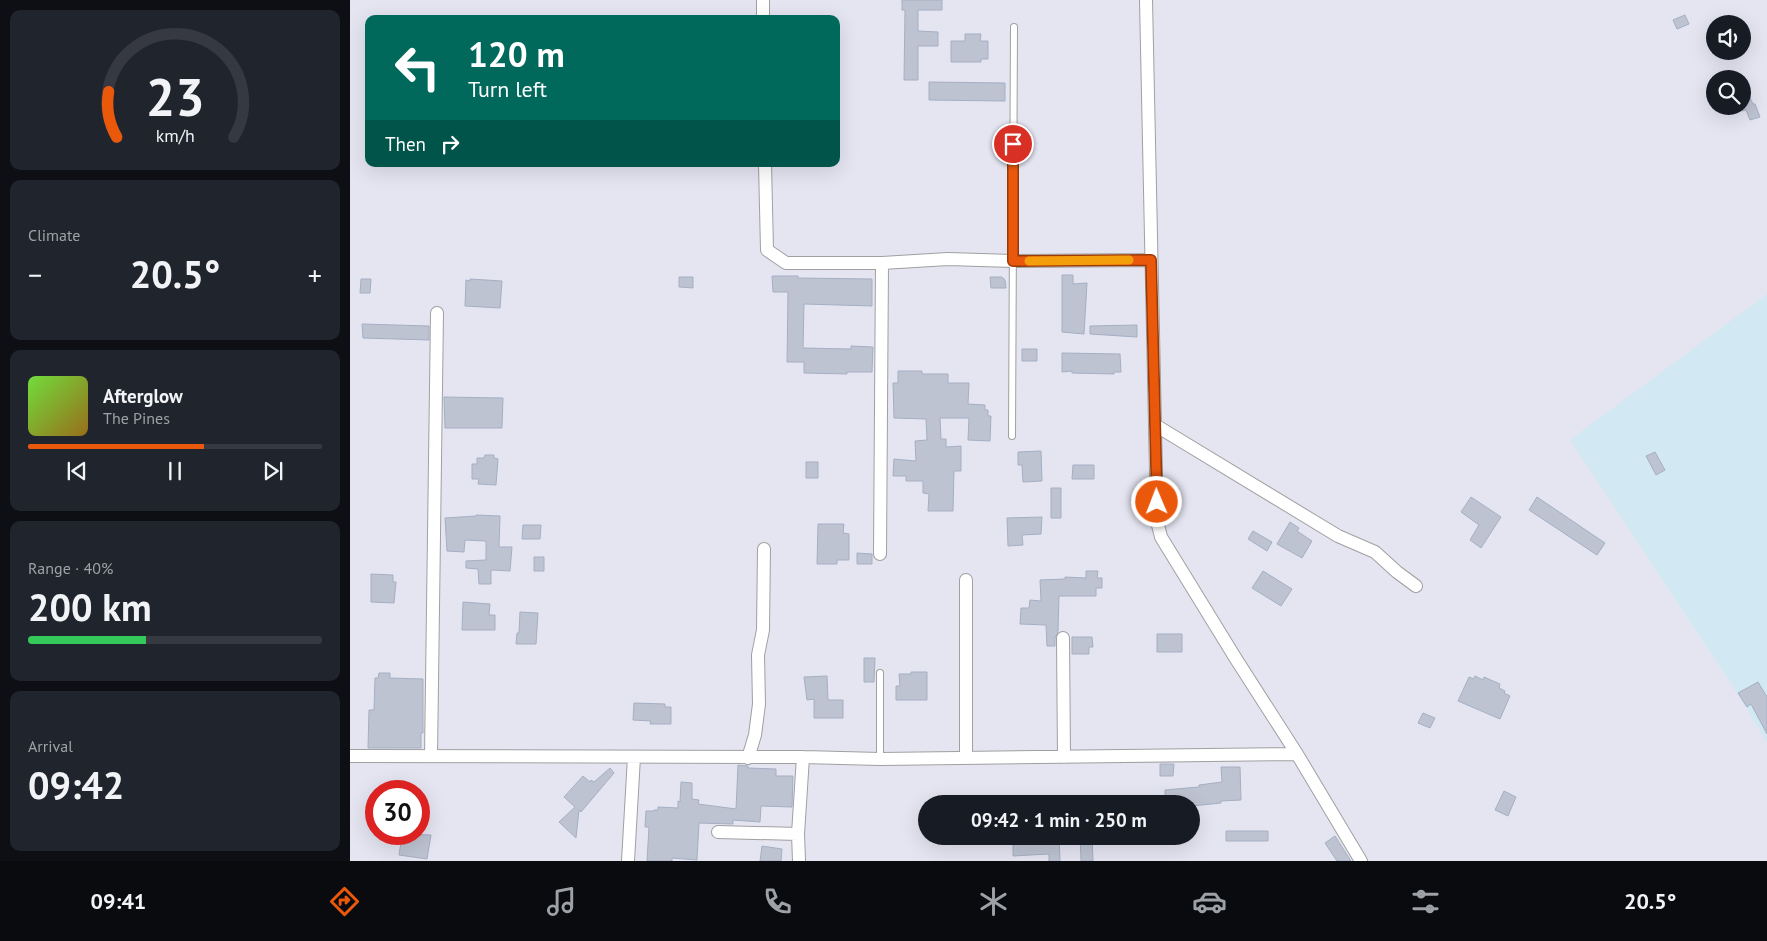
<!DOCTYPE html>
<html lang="en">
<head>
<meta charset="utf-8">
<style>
  :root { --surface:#171b24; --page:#20242c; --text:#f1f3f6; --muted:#9ea1a6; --line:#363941; --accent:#ea580c }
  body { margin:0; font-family:"PT Sans",sans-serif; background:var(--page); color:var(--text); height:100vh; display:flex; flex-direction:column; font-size:19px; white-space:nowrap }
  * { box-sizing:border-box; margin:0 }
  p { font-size:16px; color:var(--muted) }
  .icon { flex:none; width:28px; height:28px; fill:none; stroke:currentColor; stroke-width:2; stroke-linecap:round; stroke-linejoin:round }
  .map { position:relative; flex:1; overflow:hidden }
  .panel { display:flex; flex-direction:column; gap:10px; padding:10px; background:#0d0f14; width:350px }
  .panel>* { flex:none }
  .guide { position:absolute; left:15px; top:15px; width:475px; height:152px; border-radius:10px; box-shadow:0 5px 20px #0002; background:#00695c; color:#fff; overflow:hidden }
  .controls { position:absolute; left:1356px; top:15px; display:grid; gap:10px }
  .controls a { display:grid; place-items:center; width:45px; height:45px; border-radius:50%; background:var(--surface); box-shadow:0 5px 20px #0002; font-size:25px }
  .speed { position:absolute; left:15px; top:780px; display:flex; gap:10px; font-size:25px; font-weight:700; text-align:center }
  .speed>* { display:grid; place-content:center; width:65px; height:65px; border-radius:50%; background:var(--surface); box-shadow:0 5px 20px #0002; line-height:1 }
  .speed .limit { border:8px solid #d22; background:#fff; color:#111 }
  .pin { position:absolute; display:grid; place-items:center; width:42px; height:42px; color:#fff; margin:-21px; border:2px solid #fff; border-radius:50%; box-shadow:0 1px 5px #0007 }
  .me { position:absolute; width:55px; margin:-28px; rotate:359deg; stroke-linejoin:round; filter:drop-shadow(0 0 4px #0008) }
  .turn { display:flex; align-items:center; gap:18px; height:105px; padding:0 20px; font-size:22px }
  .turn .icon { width:65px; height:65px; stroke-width:2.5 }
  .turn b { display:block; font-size:35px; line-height:42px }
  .then { display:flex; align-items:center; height:48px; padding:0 20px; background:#0003; gap:10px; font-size:19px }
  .big { font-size:38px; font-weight:700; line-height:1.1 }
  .panel .card { flex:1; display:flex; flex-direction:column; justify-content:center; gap:8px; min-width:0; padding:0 18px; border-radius:10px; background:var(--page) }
  .panel .dial { align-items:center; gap:0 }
  .dial svg { height:130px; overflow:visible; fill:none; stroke:var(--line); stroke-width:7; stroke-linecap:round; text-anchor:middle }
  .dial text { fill:var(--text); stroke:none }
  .song { display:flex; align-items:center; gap:15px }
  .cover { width:60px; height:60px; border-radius:8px; background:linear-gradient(135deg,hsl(100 70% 55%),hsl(40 70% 35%)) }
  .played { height:5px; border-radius:2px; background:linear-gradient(90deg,var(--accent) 60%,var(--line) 60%) }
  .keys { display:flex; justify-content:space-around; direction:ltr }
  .heat { display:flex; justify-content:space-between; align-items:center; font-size:28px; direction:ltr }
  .charge { height:8px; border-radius:4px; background:linear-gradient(90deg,#34c759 40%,var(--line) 0) }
  .trip { position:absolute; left:568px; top:795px; width:282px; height:50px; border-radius:25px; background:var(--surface); box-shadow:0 5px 20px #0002; font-weight:700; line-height:50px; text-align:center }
  .tab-bar { display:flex; height:80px; justify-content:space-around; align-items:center; background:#090b0e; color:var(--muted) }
  .tab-bar .icon { width:35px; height:35px }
  .tab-bar .on { color:var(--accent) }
  .tab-bar b { font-size:22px; color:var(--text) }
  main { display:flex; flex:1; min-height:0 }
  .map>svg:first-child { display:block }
  .commercial { fill:#d2e9f3 }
  .building { fill:#bdc3d1; stroke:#a5afc4 }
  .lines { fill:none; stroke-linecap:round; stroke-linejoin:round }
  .service-casing { stroke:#a0a0a0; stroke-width:8 }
  .minor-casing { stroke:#a0a0a0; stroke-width:14 }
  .service { stroke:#fff; stroke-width:6 }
  .minor { stroke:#fff; stroke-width:12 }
  .route-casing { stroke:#983908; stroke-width:12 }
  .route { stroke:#ea580c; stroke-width:9 }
  .slow { stroke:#f59e0b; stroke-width:9 }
</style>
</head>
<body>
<main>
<section class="panel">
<div class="card dial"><svg viewBox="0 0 100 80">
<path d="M14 69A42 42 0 1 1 86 69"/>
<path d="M14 69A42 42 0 0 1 9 41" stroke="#ea580c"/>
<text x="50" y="56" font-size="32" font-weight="700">23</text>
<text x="50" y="72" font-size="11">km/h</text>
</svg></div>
<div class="card"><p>Climate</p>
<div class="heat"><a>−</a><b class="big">20.5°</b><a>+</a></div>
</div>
<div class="card">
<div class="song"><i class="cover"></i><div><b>Afterglow</b><p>The Pines</p></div></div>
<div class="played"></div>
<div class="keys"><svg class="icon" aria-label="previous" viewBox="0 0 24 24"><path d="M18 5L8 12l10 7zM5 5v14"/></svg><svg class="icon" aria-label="pause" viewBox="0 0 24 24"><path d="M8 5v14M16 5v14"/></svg><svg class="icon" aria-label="next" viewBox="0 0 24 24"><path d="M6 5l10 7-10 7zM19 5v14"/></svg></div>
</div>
<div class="card"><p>Range · 40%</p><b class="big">200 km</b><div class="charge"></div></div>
<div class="card"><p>Arrival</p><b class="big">09:42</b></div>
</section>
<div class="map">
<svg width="1417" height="861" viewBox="0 0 1417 861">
  <rect width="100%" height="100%" fill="#e4e5f1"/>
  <path class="commercial" d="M1417,294V743L1387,693L1220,440Z"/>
  <path class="building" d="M552,0H592V10H568V31L588,32V46H568V80H554L555,10H552Z
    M1335,15L1339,24L1327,29L1323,20Z
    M615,34H631L630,41H638V59H631V62H601V41H615Z
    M1392,81L1403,104H1405L1410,117L1400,120L1396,110L1392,111Z
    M579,82L655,83V101L579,100Z
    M712,275H723V284L737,283L734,334L712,332Z
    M422,276H448V278L522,279V306L454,304L453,348L501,349V346L523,347L522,372H497V374L454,373V362H437L438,292H423Z
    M329,277H343V288L329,287Z
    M640,277H652L655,280L656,288H641Z
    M11,279H21L20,293H10Z
    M120,279L152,281L150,308L115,306L116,280L120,281Z
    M12,324L79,326V340L13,338Z
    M787,325V337L740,334V326Z
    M672,349H687V361H672Z
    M712,353L770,354L771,372H764V374L722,373V371L712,372Z
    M548,371H572V374H598V383H619L618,404L635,405V410H638V416H641L640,441L618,440L619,418H590L591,439H596V447L611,446V471H604L603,511H578L579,494L573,493V481H556V476H543L544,459L566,461L565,441L577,440L576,419L544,418L543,383H548Z
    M94,397L153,398L152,428H95Z
    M691,451L692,481L673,482L672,465H668V452Z
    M1305,452L1315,470L1306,475L1296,456Z
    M135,455H144V458L148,459L146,485L128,484L129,479H122V464H127V458H134Z
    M456,462H468V478H456Z
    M723,465H744V479H722Z
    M701,488H711V518H701Z
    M1121,497L1151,517L1131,548L1120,540L1129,525L1111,512Z
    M1187,497L1255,543L1247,555L1179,510Z
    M126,515L150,516L149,547H162L160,571L141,570V584H129L128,569L116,568V561L136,560V541L115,540L114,552L97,551L95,518L126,516Z
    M692,517L691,534L672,535L673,545L658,546L657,518Z
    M940,522L949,528L947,531L962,541L952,558L927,544Z
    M468,524H494L493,533L499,534V560H487V564H467Z
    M173,525H191L190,539H172Z
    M903,531L922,542L917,551L898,539Z
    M507,553L522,554V564H507Z
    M184,557H194V571H184Z
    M736,571H748L747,578H752V588H746V596H709L708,632L705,638V646H697L696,625L670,624L671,608H679L680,600L691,601L690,580L715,579V577L736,578Z
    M913,571L942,589L931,606L902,588Z
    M21,574L43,575V582H46L44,603L21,602Z
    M113,602L140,604L139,615H145V630H112Z
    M170,612L188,613L186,644H166L167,633H169Z
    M807,634H832V652H807Z
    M722,637H742L743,647H739V654H722Z
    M514,658H525L524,682H514Z
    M561,672H577V700H546V686H550L549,674H561Z
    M29,673H40V678L73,679V733H71V748H18L19,710H24L25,678H28Z
    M477,676L478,700H493V718H464V699L457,700L454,677Z
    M1125,676L1133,680L1134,677L1150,684L1149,688L1155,691L1154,693L1160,696L1150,719L1108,701L1119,677L1124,679Z
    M1408,682L1417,697V734L1401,704L1397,707L1388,693Z
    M284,703L315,704V707H321V724H300L301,721L283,720Z
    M1073,713L1085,718L1080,728L1068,723Z
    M810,764H824L823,776H810Z
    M388,765L398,766V768L426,769V776H443L442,807L411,806L410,822L383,820V824L349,823L347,860L322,858V861H297L299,827H295L296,811H304V810H308V807L328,808V801L330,802L331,782L342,783V799L349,800L348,804L386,809Z
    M871,767H890L891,800L871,801V803L842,806V804H815V790L849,787V785L872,782Z
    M260,768L264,773L231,812L229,810L226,838L209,822L225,807L214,797L233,776L240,782L241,780L244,782Z
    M1154,791L1166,797L1158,816L1145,810Z
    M876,831H918V841H876Z
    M56,834L81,835L77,859L49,855L52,836L55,837Z
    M698,836H709L710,861H699V854L663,856V842L698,840Z
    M730,836H742L743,861H731Z
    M985,836L1001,861H987L975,843Z
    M412,846L432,849L431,861H410Z"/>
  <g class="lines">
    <g class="service-casing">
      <path id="service" d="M662,436L664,27
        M530,759V673"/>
    </g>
    <g class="minor-casing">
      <path id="minor" d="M413,0V19
        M796,0L807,521L811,537L886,659L947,754L1011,861
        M415,164L417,250L436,263H532L598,259L663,261L801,260
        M805,425L988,536L1025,552L1047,572L1066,586
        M530,554L532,263
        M616,580V757
        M713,638L714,757
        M0,756L453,757L530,759L947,754
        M81,756L87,313
        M398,758L405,735L409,704L408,655L413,630L414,549
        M368,832L448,834
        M278,861L284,757
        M449,861L448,834L453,757"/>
    </g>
    <use href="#service" class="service"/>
    <use href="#minor" class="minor"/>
  </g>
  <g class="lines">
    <g class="route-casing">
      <path id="route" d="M663,144V261L801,260L807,502"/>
    </g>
    <use href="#route" class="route"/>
    <path class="slow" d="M679,261L779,260"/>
  </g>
</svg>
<div class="controls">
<a><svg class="icon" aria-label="sound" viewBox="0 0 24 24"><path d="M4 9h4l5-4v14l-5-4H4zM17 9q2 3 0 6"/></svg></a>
<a><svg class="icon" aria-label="search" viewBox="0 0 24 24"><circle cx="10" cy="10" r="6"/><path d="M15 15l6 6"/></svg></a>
</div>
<div class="speed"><div class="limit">30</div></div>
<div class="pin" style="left:663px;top:144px;background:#d93025"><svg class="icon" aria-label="arrive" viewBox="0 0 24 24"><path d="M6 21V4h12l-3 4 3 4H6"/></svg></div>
<svg class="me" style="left:807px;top:502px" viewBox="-20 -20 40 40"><circle r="17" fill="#ea580c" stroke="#fff" stroke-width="3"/><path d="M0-11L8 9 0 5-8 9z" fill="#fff"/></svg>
<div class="trip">09:42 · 1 min · 250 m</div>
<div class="guide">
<div class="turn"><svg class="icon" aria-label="left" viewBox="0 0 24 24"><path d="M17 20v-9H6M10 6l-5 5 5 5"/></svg><div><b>120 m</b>Turn left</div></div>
<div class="then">Then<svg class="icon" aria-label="right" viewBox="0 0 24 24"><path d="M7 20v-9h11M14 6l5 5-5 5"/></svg></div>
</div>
</div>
</main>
<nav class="tab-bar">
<b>09:41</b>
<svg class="icon on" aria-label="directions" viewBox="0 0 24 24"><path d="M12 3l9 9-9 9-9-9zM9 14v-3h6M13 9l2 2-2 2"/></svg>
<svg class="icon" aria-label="music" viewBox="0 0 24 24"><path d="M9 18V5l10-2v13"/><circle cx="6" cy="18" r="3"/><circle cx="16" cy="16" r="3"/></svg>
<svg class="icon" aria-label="phone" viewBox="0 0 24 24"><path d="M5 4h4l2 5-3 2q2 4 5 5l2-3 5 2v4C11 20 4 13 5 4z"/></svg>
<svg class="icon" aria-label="climate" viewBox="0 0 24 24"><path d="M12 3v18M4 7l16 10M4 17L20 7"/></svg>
<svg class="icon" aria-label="car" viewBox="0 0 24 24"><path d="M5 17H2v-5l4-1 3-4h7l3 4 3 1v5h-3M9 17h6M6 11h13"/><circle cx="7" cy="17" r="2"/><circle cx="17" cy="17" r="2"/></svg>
<svg class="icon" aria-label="filters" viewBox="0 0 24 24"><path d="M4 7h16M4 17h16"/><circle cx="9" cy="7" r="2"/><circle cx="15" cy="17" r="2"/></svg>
<b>20.5°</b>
</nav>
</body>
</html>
